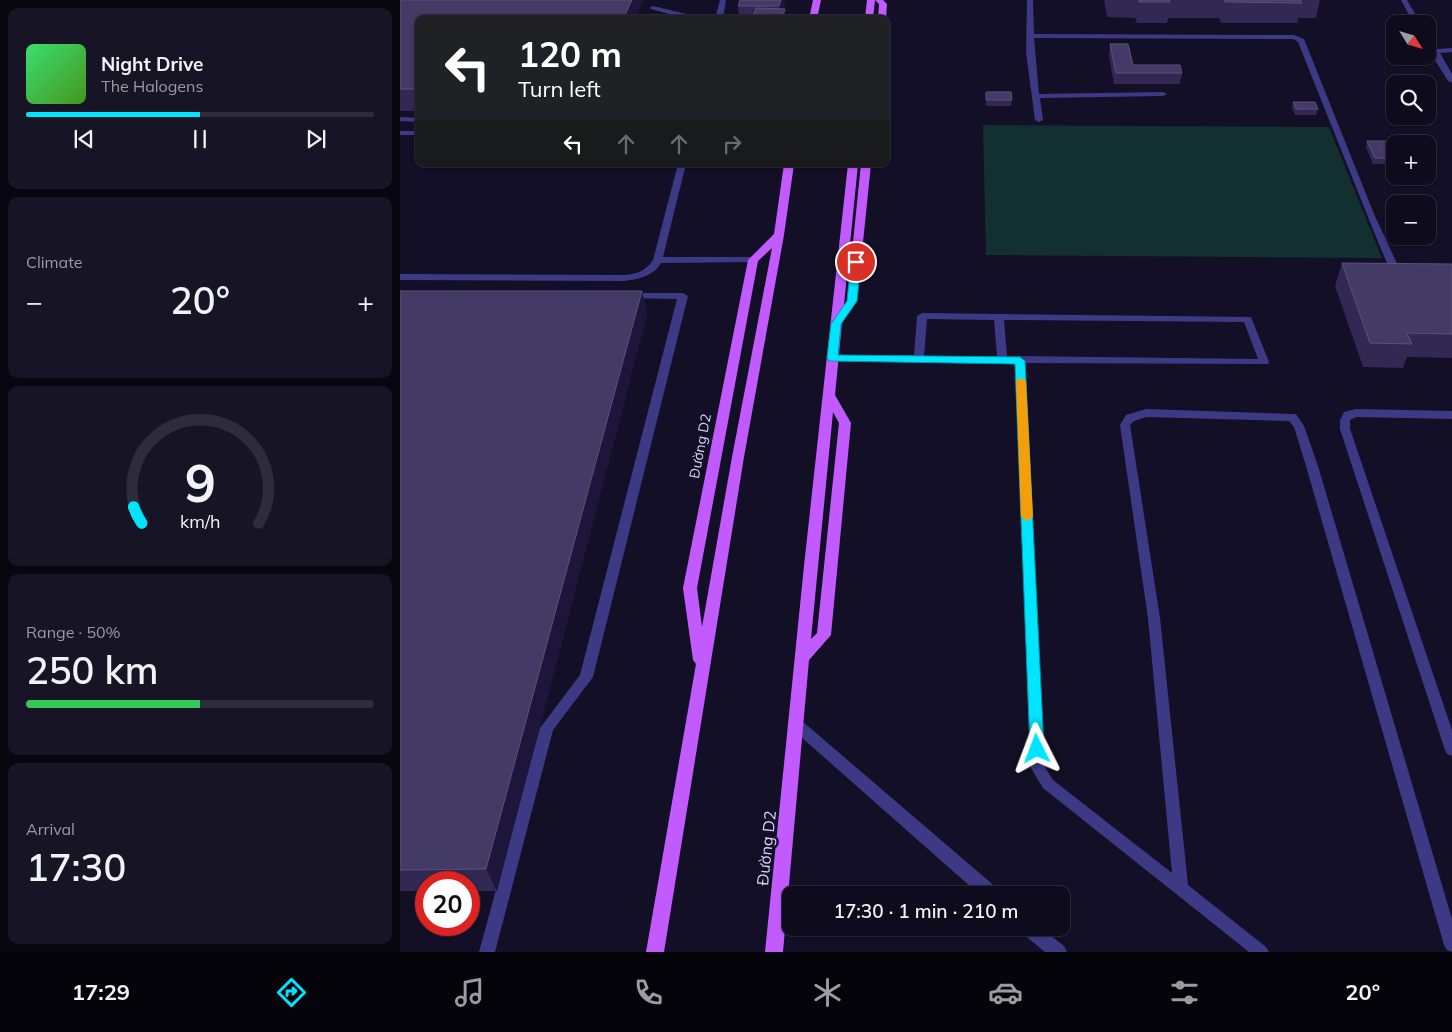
<!DOCTYPE html>
<html lang="en">
<head>
<meta charset="utf-8">
<style>
  :root { --surface:#0e0b1c; --page:#171425; --text:#f1f3f6; --muted:#9b9ba3; --line:#2e2b3b; --accent:#00e5ff }
  body { margin:0; font-family:Mulish,sans-serif; background:var(--page); color:var(--text); height:100vh; display:flex; flex-direction:column; font-size:19px; white-space:nowrap }
  * { box-sizing:border-box; margin:0 }
  p { font-size:16px; color:var(--muted) }
  .icon { flex:none; width:28px; height:28px; fill:none; stroke:currentColor; stroke-width:2; stroke-linecap:round; stroke-linejoin:round }
  .map { position:relative; flex:1; overflow:hidden }
  .drawer { display:flex; flex-direction:column; gap:8px; padding:8px; background:#08060f; width:400px }
  .drawer>* { flex:none }
  .hud { position:absolute; left:15px; top:15px; width:475px; height:152px; border-radius:10px; box-shadow:0 1px 4px #0004,0 0 0 1px var(--line); background:#202124; color:#fff; overflow:hidden }
  .needle { width:32px; rotate:127deg }
  .controls { position:absolute; left:986px; top:15px; display:grid; gap:10px }
  .controls a { display:grid; place-items:center; width:50px; height:50px; border-radius:10px; background:var(--surface); box-shadow:0 1px 4px #0004,0 0 0 1px var(--line); font-size:25px }
  .speed { position:absolute; left:15px; top:871px; display:flex; gap:10px; font-size:25px; font-weight:700; text-align:center }
  .speed>* { display:grid; place-content:center; width:65px; height:65px; border-radius:50%; background:var(--surface); box-shadow:0 1px 4px #0004,0 0 0 1px var(--line); line-height:1 }
  .speed .limit { border:8px solid #d22; background:#fff; color:#111 }
  .pin { position:absolute; display:grid; place-items:center; width:42px; height:42px; color:#fff; margin:-21px; border:2px solid #fff; border-radius:50%; box-shadow:0 1px 5px #0007 }
  .me { position:absolute; width:55px; margin:-28px; rotate:357deg; stroke-linejoin:round; filter:drop-shadow(0 0 4px #0008) }
  .turn { display:flex; align-items:center; gap:18px; height:105px; padding:0 20px; font-size:22px }
  .turn .icon { width:65px; height:65px; stroke-width:2.5 }
  .turn b { display:block; font-size:35px; line-height:42px }
  .lanes { display:flex; align-items:center; height:48px; padding:0 20px; background:#0003; justify-content:center; gap:25px; direction:ltr }
  .lanes .off { opacity:.35 }
  .big { font-size:38px; font-weight:600; line-height:1.1 }
  .drawer .card { flex:1; display:flex; flex-direction:column; justify-content:center; gap:8px; min-width:0; padding:0 18px; border-radius:10px; background:var(--page) }
  .drawer .dial { align-items:center; gap:0 }
  .dial svg { height:130px; overflow:visible; fill:none; stroke:var(--line); stroke-width:7; stroke-linecap:round; text-anchor:middle }
  .dial text { fill:var(--text); stroke:none }
  .song { display:flex; align-items:center; gap:15px }
  .cover { width:60px; height:60px; border-radius:8px; background:linear-gradient(135deg,hsl(140 70% 55%),hsl(100 70% 35%)) }
  .played { height:5px; border-radius:2px; background:linear-gradient(90deg,var(--accent) 50%,var(--line) 50%) }
  .keys { display:flex; justify-content:space-around; direction:ltr }
  .heat { display:flex; justify-content:space-between; align-items:center; font-size:28px; direction:ltr }
  .charge { height:8px; border-radius:4px; background:linear-gradient(90deg,#34c759 50%,var(--line) 0) }
  .trip { position:absolute; left:382px; top:886px; width:288px; height:50px; border-radius:10px; background:var(--surface); box-shadow:0 1px 4px #0004,0 0 0 1px var(--line); font-weight:600; line-height:50px; text-align:center }
  .tabs { display:flex; height:80px; justify-content:space-around; align-items:center; background:#06040b; color:var(--muted) }
  .tabs .icon { width:35px; height:35px }
  .tabs .active { color:var(--accent) }
  .tabs b { font-size:22px; color:var(--text) }
  main { display:flex; flex:1; min-height:0 }
  .map>svg:first-child { display:block }
  .green { fill:#12302f }
  .lines { fill:none; stroke-linecap:round; stroke-linejoin:round }
  .service { fill:#3d3a85; fill-rule:evenodd }
  .minor { fill:#3d3a85; fill-rule:evenodd }
  .primary { fill:#c25bff; fill-rule:evenodd }
  .wall { fill:#312854 }
  .shaded-wall { fill:#1d163a }
  .building { fill:#433a66; stroke:#5a527e }
  .route { fill:#00e5ff; stroke:#0095a6 }
  .slow { fill:#f59e0b }
  .labels { text-anchor:middle; stroke-width:5; stroke-linejoin:round; paint-order:stroke }
  .street-label { font-size:14px; fill:#d9d4ff; stroke:#130f26 }
  .near-street-label { font-size:16px; fill:#d9d4ff; stroke:#130f26 }
</style>
</head>
<body>
<main>
<section class="drawer">
<div class="card">
<div class="song"><i class="cover"></i><div><b>Night Drive</b><p>The Halogens</p></div></div>
<div class="played"></div>
<div class="keys"><svg class="icon" aria-label="previous" viewBox="0 0 24 24"><path d="M18 5L8 12l10 7zM5 5v14"/></svg><svg class="icon" aria-label="pause" viewBox="0 0 24 24"><path d="M8 5v14M16 5v14"/></svg><svg class="icon" aria-label="next" viewBox="0 0 24 24"><path d="M6 5l10 7-10 7zM19 5v14"/></svg></div>
</div>
<div class="card"><p>Climate</p>
<div class="heat"><a>−</a><b class="big">20°</b><a>+</a></div>
</div>
<div class="card dial"><svg viewBox="0 0 100 80">
<path d="M14 69A42 42 0 1 1 86 69"/>
<path d="M14 69A42 42 0 0 1 9 59" stroke="#00e5ff"/>
<text x="50" y="56" font-size="32" font-weight="700">9</text>
<text x="50" y="72" font-size="11">km/h</text>
</svg></div>
<div class="card"><p>Range · 50%</p><b class="big">250 km</b><div class="charge"></div></div>
<div class="card"><p>Arrival</p><b class="big">17:30</b></div>
</section>
<div class="map">
<svg width="1052" height="952" viewBox="0 0 1052 952">
  <rect width="100%" height="100%" fill="#130f26"/>
  <path class="green" d="M583,125L929,127L982,258L586,255Z"/>
  <g class="lines">
    <path class="service" d="M320,0H326L323,19H315Z
      M627,0H633L634,34L894,35L904,39L974,214L1000,270L998,272L995,273L990,270L978,242L898,42L893,39L634,38L639,94L763,92L767,94L763,96L640,98L643,120L639,122L635,120L626,52Z
      M1001,0H1007L1021,24H1014Z
      M253,6L299,17V19H287L251,9L249,8Z
      M1028,37H1031L1037,49L1052,48V52L1040,53L1052,74V83L1048,81C1041,68 1026,51 1028,37Z
      M0,117L19,118V122L0,121Z
      M0,131H19V135H0Z
      M278,164H286L263,257H353L358,260L356,262L261,263C252,277 239,279 224,281L0,280V274L224,275C237,274 246,271 253,260Z
      M229,293H283L288,296L193,677L153,730L95,952H79L140,728L180,675L277,299L226,298L224,296L226,294Z
      M522,313L851,317L869,362L868,364L625,363L645,767L653,780L772,873L748,618L720,425L726,415L746,409L896,414L904,426L918,466L1052,919V952L1047,950L1044,945L906,466L894,427L889,421L746,417L734,421L730,425L760,618L788,885L866,947L869,952H849L643,788L631,768L615,363L432,361L427,358L432,355H514L517,316ZM527,319L594,320L597,356H524ZM604,320L844,322L858,359L607,356Z
      M956,409L1052,411V419L956,417L950,420V429L1052,730V756L1047,754L1045,750L940,429V420L944,412Z"/>
    <path class="minor" d="M397,719L402,721L598,889L600,895H580L392,729L390,725L392,721Z
      M620,928H641L664,946L667,952H645L623,934Z"/>
    <path class="primary" d="M413,0H421L417,19H409Z
      M467,0H475L473,19H465Z
      M475,0H483L487,4L486,19H478L479,4Z
      M384,164H394L384,235L344,457L264,952H246L296,664L293,660L283,588L348,260L374,234ZM372,248L332,457L302,627L297,588L358,261Z
      M448,164H458L444,305L447,301L461,164H471L457,301L442,323L435,395L451,423L431,635L409,660L383,952H365L404,566ZM433,412L439,423L417,633L411,639Z"/>
  </g>
  <path class="wall" d="M0,0L19,19V111H0Z
    M704,0H920L916,18H898L897,23H821L819,18H768L767,23H737L735,18L707,17Z
    M385,1L383,9L354,17H339L338,6Z
    M710,44L733,65L782,73L780,84H714L709,56Z
    M586,92L612,100L611,106H586Z
    M893,102L918,109L916,115H895L892,108Z
    M967,141L995,158L993,164H973L966,147Z
    M942,263L1052,264V358L1007,357L1003,368L963,367L935,286Z
    M0,291H242L247,314L97,891H69V882H26V891H0Z"/>
  <path class="shaded-wall" d="M232,0H244L236,19H223Z
    M381,0H385V1L380,18L379,6Z
    M385,9L386,19H382Z
    M242,291L247,314L97,891L86,869Z"/>
  <path class="building" d="M0,0H232L223,19H19V89H0Z
    M340,0H381L379,6H338Z
    M739,0H769L770,2H739Z
    M824,0H900L902,3L825,2Z
    M356,8L385,9L382,19H353Z
    M260,17L308,18L307,19H259Z
    M710,44H728L733,65H780L782,73H716Z
    M586,92H611L612,100H586Z
    M893,102H915L918,109H896Z
    M967,141H987L995,158H975Z
    M942,263L1052,264V334L1007,333L1012,344L970,343Z
    M0,291H242L86,869L0,870Z"/>
  <path class="route" d="M456,259L461,262L457,301L441,324L438,355L620,357L625,361L644,749L642,753L637,755L632,753L630,749L615,364L429,361L427,358L431,324L447,301L451,262Z"/>
  <path class="slow" d="M621,378L626,381L633,517L627,521L621,517L616,381Z"/>
  <g class="labels">
    <g class="street-label">
      <text transform="translate(300 446) rotate(-79)" y="5">Đường D2</text>
    </g>
    <g class="near-street-label">
      <text transform="translate(366 848) rotate(-84)" y="6">Đường D2</text>
    </g>
  </g>
</svg>
<div class="controls">
<a><svg class="needle" viewBox="-14 -14 28 28"><path d="M0-13l5 13h-10z" fill="#e53935"/><path d="M0 13l5-13h-10z" fill="#9b9ba3"/></svg></a>
<a><svg class="icon" aria-label="search" viewBox="0 0 24 24"><circle cx="10" cy="10" r="6"/><path d="M15 15l6 6"/></svg></a>
<a>+</a>
<a>−</a>
</div>
<div class="speed"><div class="limit">20</div></div>
<div class="pin" style="left:456px;top:262px;background:#d93025"><svg class="icon" aria-label="arrive" viewBox="0 0 24 24"><path d="M6 21V4h12l-3 4 3 4H6"/></svg></div>
<svg class="me" style="left:637px;top:749px" viewBox="-20 -20 40 40"><path d="M0-17L14 15 0 8-14 15z" fill="#00e5ff" stroke="#fff" stroke-width="4"/></svg>
<div class="trip">17:30 · 1 min · 210 m</div>
<div class="hud">
<div class="turn"><svg class="icon" aria-label="left" viewBox="0 0 24 24"><path d="M17 20v-9H6M10 6l-5 5 5 5"/></svg><div><b>120 m</b>Turn left</div></div>
<div class="lanes"><svg class="icon" aria-label="left" viewBox="0 0 24 24"><path d="M17 20v-9H6M10 6l-5 5 5 5"/></svg><svg class="icon off" aria-label="ahead" viewBox="0 0 24 24"><path d="M12 20V5M6 11l6-6 6 6"/></svg><svg class="icon off" aria-label="ahead" viewBox="0 0 24 24"><path d="M12 20V5M6 11l6-6 6 6"/></svg><svg class="icon off" aria-label="right" viewBox="0 0 24 24"><path d="M7 20v-9h11M14 6l5 5-5 5"/></svg></div>
</div>
</div>
</main>
<nav class="tabs">
<b>17:29</b>
<svg class="icon active" aria-label="directions" viewBox="0 0 24 24"><path d="M12 3l9 9-9 9-9-9zM9 14v-3h6M13 9l2 2-2 2"/></svg>
<svg class="icon" aria-label="music" viewBox="0 0 24 24"><path d="M9 18V5l10-2v13"/><circle cx="6" cy="18" r="3"/><circle cx="16" cy="16" r="3"/></svg>
<svg class="icon" aria-label="phone" viewBox="0 0 24 24"><path d="M5 4h4l2 5-3 2q2 4 5 5l2-3 5 2v4C11 20 4 13 5 4z"/></svg>
<svg class="icon" aria-label="climate" viewBox="0 0 24 24"><path d="M12 3v18M4 7l16 10M4 17L20 7"/></svg>
<svg class="icon" aria-label="car" viewBox="0 0 24 24"><path d="M5 17H2v-5l4-1 3-4h7l3 4 3 1v5h-3M9 17h6M6 11h13"/><circle cx="7" cy="17" r="2"/><circle cx="17" cy="17" r="2"/></svg>
<svg class="icon" aria-label="filters" viewBox="0 0 24 24"><path d="M4 7h16M4 17h16"/><circle cx="9" cy="7" r="2"/><circle cx="15" cy="17" r="2"/></svg>
<b>20°</b>
</nav>
</body>
</html>
